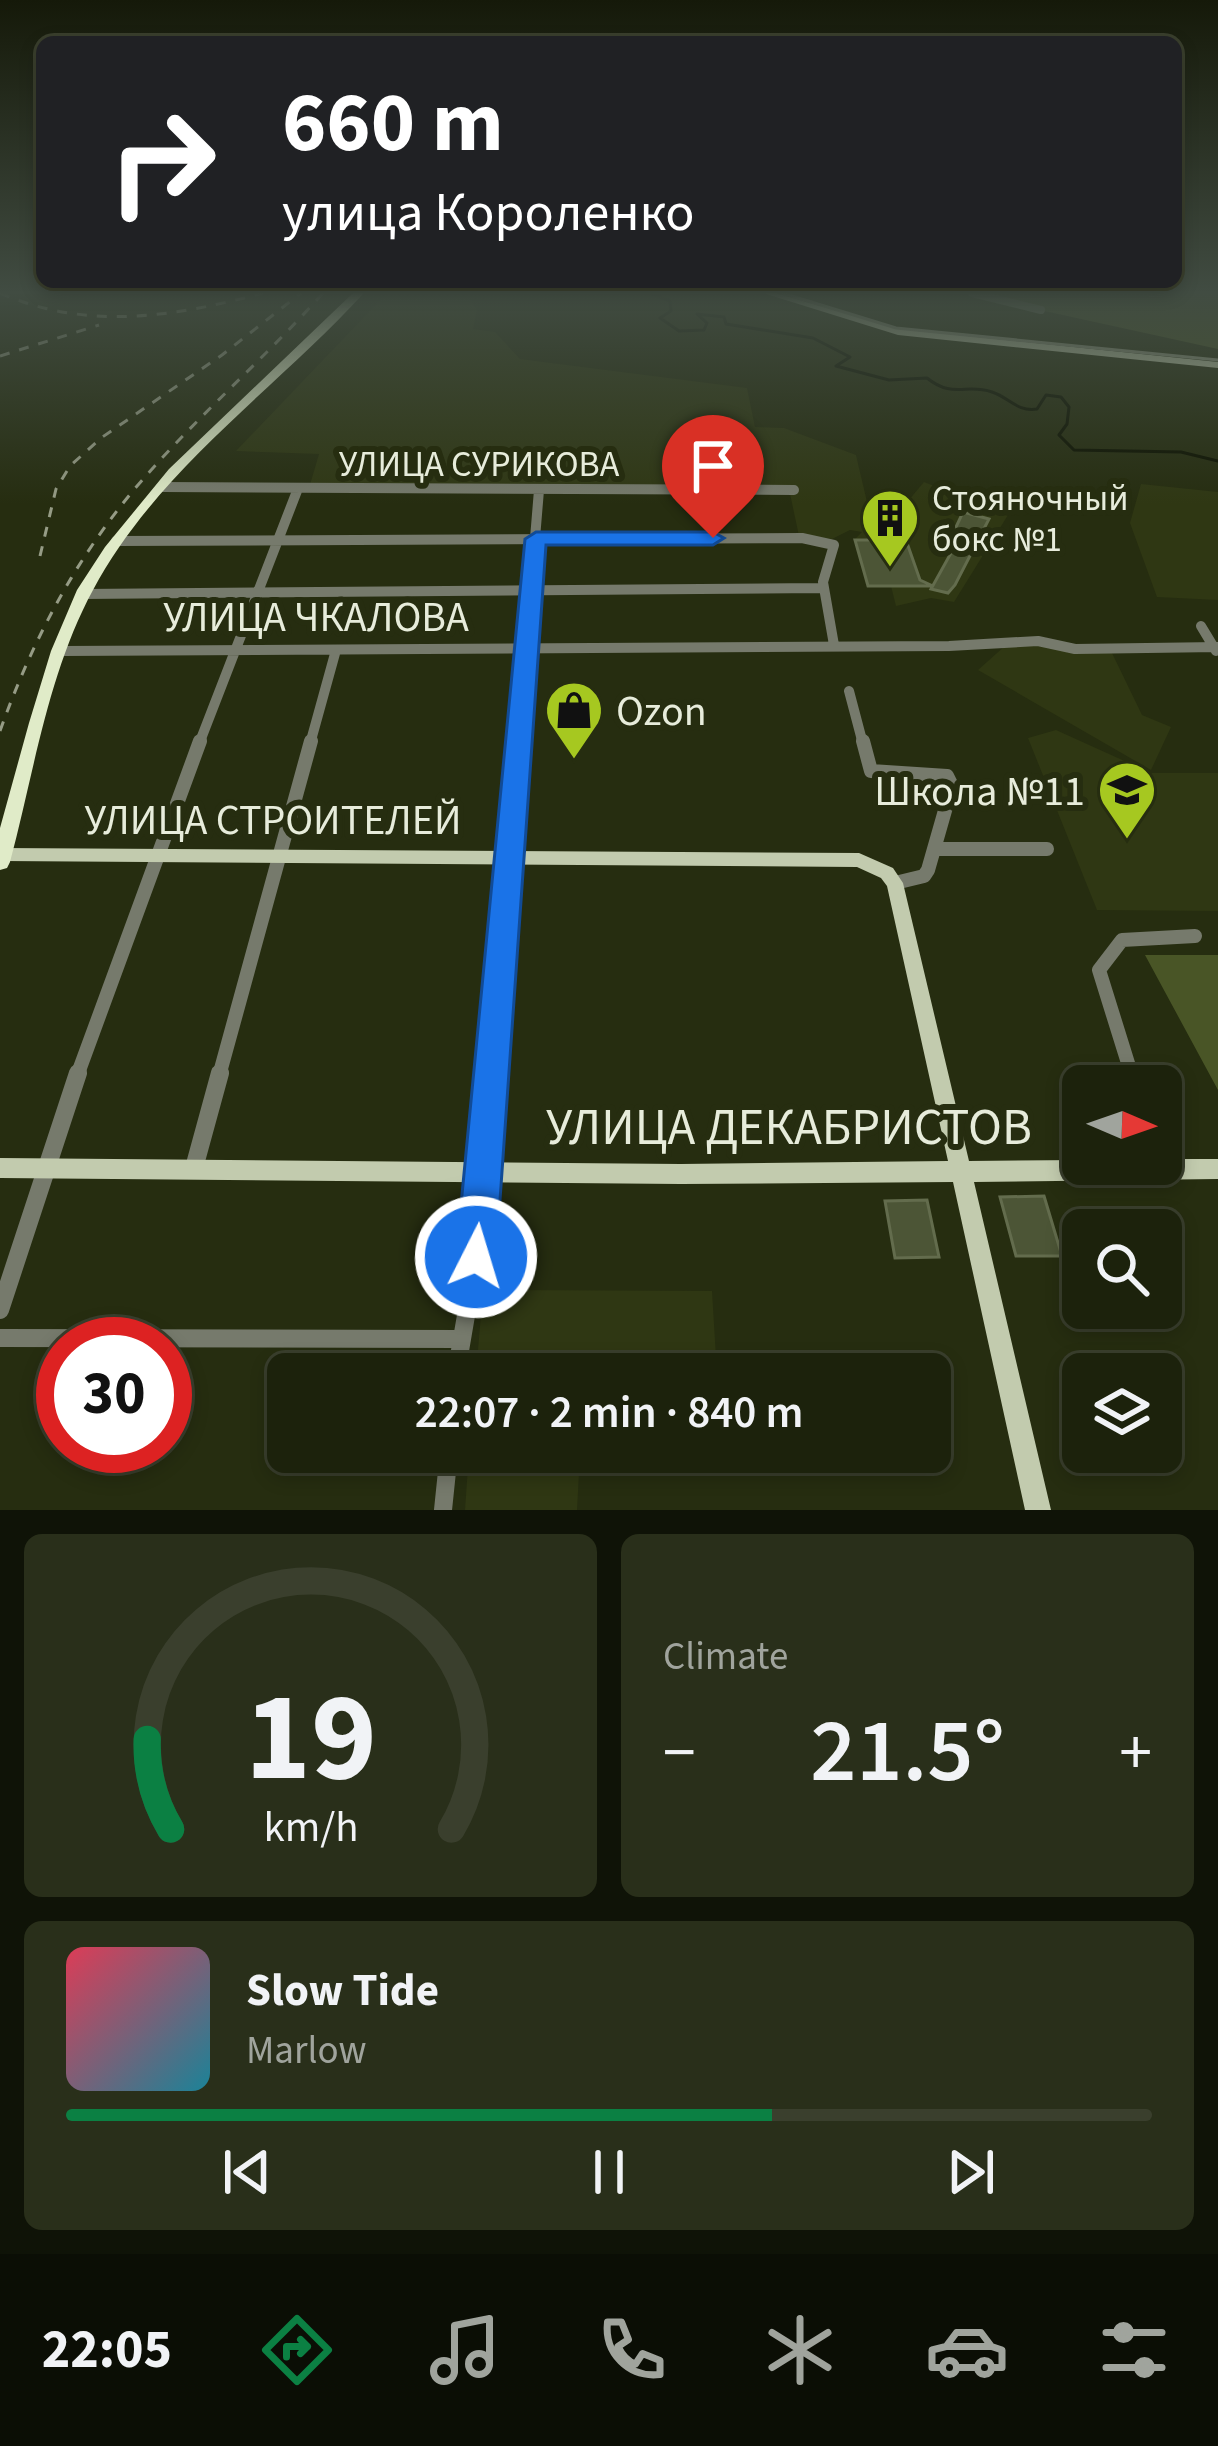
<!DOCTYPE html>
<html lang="en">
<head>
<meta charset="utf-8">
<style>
  :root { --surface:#1c220c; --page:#292f1a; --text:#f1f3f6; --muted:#a0a49d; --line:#3a3f2d; --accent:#0b8043 }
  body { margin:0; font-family:"Source Sans 3",sans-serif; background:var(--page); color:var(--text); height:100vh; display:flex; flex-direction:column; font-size:45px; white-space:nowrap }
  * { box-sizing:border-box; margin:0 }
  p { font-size:39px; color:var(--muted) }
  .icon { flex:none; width:66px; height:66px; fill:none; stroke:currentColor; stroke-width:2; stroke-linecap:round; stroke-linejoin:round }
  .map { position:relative; height:1510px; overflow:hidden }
  .details { display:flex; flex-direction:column; gap:24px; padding:24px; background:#0f1307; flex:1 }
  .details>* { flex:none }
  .guide { position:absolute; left:36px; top:36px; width:1146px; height:252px; border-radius:18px; box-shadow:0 6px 18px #0003,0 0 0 3px var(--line); background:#202124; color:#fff; overflow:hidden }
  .needle { width:78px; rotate:92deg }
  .fabs { position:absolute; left:1062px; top:1065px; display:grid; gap:24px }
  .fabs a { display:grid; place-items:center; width:120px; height:120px; border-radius:18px; background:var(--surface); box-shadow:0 6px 18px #0003,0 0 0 3px var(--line); font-size:60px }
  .speed { position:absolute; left:36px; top:1317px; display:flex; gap:24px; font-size:60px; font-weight:700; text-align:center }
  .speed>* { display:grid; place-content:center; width:156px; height:156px; border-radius:50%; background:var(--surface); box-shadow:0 6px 18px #0003,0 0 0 3px var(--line); line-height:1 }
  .speed .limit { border:18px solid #d22; background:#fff; color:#111 }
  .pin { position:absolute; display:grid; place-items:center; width:102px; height:102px; color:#fff; margin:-123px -51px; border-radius:50% 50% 50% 0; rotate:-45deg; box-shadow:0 0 12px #0007 }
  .pin .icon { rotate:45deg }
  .me { position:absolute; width:132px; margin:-66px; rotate:5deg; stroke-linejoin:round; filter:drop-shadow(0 0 9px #0008) }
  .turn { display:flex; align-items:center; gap:42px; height:252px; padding:0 48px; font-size:54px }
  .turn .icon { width:156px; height:156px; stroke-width:2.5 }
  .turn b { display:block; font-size:84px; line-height:102px }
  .big { font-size:90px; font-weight:600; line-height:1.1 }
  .details .tile { flex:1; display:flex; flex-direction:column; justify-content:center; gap:18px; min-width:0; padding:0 42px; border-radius:18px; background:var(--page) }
  .details .dial { align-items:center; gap:0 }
  .dial svg { height:312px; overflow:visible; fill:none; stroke:var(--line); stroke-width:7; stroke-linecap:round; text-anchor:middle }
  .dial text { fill:var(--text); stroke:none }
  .song { display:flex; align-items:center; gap:36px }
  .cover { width:144px; height:144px; border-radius:18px; background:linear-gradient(135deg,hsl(350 70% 55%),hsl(190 70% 35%)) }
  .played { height:12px; border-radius:6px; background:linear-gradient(90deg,var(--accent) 65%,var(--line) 65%) }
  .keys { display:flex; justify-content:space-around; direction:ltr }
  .heat { display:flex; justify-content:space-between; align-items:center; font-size:66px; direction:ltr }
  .details .tiles { flex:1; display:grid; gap:24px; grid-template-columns:1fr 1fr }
  .tile:last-child { grid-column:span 2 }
  .trip { position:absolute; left:267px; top:1353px; width:684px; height:120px; border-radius:18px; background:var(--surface); box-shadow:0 6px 18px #0003,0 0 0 3px var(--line); font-weight:600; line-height:120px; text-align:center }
  .tab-bar { display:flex; height:192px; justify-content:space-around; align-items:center; background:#0b0e05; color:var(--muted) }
  .tab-bar .icon { width:84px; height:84px }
  .tab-bar .current { color:var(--accent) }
  .tab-bar b { font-size:54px; color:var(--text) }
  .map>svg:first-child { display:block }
  .built { fill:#2f3713 }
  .green { fill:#495526 }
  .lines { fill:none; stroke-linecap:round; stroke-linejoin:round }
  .stream { stroke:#0d1200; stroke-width:3 }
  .building { fill:#4c5536; stroke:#636c4d; stroke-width:3 }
  .minor-far3 { stroke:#767a6c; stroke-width:8 }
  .minor-far2 { stroke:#767a6c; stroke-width:10 }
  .minor-far1 { stroke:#767a6c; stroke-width:14 }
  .minor { stroke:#767a6c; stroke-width:18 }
  .major { fill:#c2cbae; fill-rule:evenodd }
  .highway { fill:#e0ebc8; fill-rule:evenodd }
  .tram { stroke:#969c86; stroke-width:3 }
  .rail { stroke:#969c86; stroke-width:3; stroke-dasharray:10 10; stroke-linecap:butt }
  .route { fill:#1a73e8; stroke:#114b97; stroke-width:3 }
  .labels { text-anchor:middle; stroke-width:12; stroke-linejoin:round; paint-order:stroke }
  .far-street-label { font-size:36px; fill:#e7ecdb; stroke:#262d10 }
  .far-poi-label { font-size:36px; fill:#e7ecdb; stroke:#262d10; text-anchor:start }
  .street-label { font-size:42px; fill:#e7ecdb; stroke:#262d10 }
  .poi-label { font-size:42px; fill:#e7ecdb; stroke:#262d10; text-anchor:start }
  .near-street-label { font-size:51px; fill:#e7ecdb; stroke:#262d10 }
</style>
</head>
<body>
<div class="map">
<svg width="1218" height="1510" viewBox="0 0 1218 1510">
  <rect width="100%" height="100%" fill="#262d10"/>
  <path class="built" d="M387,293H477L471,301L477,310L473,329L495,332L520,359L747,388L755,427L784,428L856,455L871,519H893L924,482L1008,515L954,602L931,598L896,606L891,586H868L855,539L862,532L850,530L832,539L799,536L789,489L309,488L319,454L236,451Z
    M1141,484L1218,492V600L1157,597L1130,523Z
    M1006,645H1048L1112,653L1142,715L1171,727L1151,770L978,670Z
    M1056,730L1151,773H1218V911L1097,910L1028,738Z
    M483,1290L712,1291L717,1374H476Z
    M469,1452H722L723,1473H579L577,1510H465Z"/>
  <path class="green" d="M962,293H1218V349Z
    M1145,955H1218V1090Z"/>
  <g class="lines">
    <path class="stream" d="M650,293L670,301L671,311L660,318L679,331L704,330L707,323L697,314L724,317L726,324L813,338L850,357L836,366L889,380L927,378C953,399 966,383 992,392C1010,398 1017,412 1037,409L1046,395L1061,397L1069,407L1067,424L1059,435L1074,450L1181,452L1218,461"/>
  </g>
  <path class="building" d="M963,512L989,519L955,585L948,593L931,589L956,544L949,542Z
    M855,540H906L920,580L933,586H868Z
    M1044,1196L1062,1256H1016L1000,1197Z
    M927,1200L939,1257L895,1258L885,1201Z
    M560,1354L631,1355V1374H559Z
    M557,1452H632V1462H557Z"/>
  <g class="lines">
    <path class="minor-far3" d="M972,293L1041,310
      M163,487L598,489"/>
    <path class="minor-far2" d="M163,487L794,490
      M116,541L802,538L834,545L823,582L834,645
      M83,594L821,588
      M1201,626L1216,651
      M62,651L949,646L1038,641L1075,649L1218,647
      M849,691L863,744
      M199,744L297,491
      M310,744L336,650
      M518,744L539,490"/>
    <path class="minor-far1" d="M863,741L871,771L947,776L952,786L928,870L924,876L895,883
      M936,849H1047
      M77,1076L200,741
      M219,1076L311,741
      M491,1076L518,741
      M1132,1076L1099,970L1122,940L1195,936"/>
    <path class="minor" d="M1131,1073L1135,1086
      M194,1168L220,1073
      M0,1310L78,1073
      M0,1338L459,1339
      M456,1374L476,1257L491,1073
      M443,1510L449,1452"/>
    <path class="major" d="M763,293H776L899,329L1218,362V368L898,335Z
      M0,848L859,853L893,868L903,883L969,1161L1083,1160V1164H1161V1159H1218V1179L974,1182L1051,1510H1025L953,1182L681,1184L0,1178V1158L681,1164L948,1161L887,886L881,878L857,867L2,861Z"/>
    <path class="highway" d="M353,293H364C274,391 157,470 93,590C48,673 34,772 10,862L7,868L0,870V828L29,723L51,651L77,590L105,547L169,469Z"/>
    <path class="tram" d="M782,293L896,328L1218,360"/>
    <path class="rail" d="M0,293C87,331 174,317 263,293
      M0,356L99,325
      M40,556L56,489L70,466L101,438L222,355L301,293
      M0,731C33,638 79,552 144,478C201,413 266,357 323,293"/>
  </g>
  <linearGradient id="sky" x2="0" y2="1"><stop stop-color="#151909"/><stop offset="0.58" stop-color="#414c42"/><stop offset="1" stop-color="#414c42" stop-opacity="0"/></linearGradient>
  <rect width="1218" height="504" fill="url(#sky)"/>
  <path class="route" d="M536,532H713L724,538L713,545H546L496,1257L490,1271L476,1277L462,1271L456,1257L525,539Z"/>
  <defs>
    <g id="building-pin" transform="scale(3)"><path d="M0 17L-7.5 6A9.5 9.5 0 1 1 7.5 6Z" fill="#a6c820" stroke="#262d10"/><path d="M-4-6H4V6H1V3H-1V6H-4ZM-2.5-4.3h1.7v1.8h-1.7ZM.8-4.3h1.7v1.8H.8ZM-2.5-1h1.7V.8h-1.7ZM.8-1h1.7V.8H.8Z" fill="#111"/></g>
    <g id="shop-pin" transform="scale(3)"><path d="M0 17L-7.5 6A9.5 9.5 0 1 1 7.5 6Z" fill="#a6c820" stroke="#262d10"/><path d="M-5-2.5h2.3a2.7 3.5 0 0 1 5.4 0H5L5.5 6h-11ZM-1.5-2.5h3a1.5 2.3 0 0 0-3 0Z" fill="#111"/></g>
    <g id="school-pin" transform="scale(3)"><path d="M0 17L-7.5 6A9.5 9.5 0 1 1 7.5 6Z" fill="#a6c820" stroke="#262d10"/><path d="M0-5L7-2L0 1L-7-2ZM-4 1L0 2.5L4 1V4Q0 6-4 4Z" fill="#111"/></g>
  </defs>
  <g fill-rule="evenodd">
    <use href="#building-pin" x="890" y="518"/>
    <use href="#shop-pin" x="574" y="710"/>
    <use href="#school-pin" x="1127" y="790"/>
  </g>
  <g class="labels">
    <g class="far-street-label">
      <text x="479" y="476">УЛИЦА СУРИКОВА</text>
    </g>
    <g class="far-poi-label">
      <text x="932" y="510">Стояночный<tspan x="932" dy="41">бокс №1</tspan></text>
    </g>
    <g class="street-label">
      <text x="316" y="631">УЛИЦА ЧКАЛОВА</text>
      <text x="273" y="834">УЛИЦА СТРОИТЕЛЕЙ</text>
    </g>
    <g class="poi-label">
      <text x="616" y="725">Ozon</text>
      <text x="1085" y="805" text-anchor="end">Школа №11</text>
    </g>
    <g class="near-street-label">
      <text x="789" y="1144">УЛИЦА ДЕКАБРИСТОВ</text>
    </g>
  </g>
</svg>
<div class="fabs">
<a><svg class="needle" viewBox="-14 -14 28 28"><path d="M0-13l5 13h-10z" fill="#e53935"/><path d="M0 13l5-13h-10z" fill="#a0a49d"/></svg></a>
<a><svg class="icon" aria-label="search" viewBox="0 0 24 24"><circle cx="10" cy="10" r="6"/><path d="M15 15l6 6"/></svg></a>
<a><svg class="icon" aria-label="layers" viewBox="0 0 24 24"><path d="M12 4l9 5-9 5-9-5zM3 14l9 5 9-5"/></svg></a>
</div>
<div class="speed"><div class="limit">30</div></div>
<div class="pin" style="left:713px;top:538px;background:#d93025"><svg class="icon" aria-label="arrive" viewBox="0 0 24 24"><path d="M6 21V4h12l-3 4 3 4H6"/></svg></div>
<svg class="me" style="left:476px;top:1257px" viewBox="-20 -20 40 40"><circle r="17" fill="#1a73e8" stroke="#fff" stroke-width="3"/><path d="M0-11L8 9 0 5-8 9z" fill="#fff"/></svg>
<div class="trip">22:07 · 2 min · 840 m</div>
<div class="guide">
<div class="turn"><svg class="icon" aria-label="right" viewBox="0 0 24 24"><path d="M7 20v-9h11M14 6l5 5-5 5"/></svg><div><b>660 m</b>улица Короленко</div></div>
</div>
</div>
<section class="details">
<div class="tiles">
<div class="tile dial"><svg viewBox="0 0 100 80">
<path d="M14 69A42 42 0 1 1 86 69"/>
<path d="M14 69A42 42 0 0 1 8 46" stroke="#0b8043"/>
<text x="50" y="56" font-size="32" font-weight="700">19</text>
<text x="50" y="72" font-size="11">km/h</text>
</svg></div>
<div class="tile"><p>Climate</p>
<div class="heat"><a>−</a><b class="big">21.5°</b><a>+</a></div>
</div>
<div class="tile">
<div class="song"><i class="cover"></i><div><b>Slow Tide</b><p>Marlow</p></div></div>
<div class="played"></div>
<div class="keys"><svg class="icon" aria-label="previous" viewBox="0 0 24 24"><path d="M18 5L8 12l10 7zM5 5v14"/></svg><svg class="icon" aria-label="pause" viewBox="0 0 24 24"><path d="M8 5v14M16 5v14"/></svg><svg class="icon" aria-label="next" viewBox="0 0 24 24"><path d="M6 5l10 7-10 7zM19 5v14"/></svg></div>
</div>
</div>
</section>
<nav class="tab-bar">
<b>22:05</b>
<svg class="icon current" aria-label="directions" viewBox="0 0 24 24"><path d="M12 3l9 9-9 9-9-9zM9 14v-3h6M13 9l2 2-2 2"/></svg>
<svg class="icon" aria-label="music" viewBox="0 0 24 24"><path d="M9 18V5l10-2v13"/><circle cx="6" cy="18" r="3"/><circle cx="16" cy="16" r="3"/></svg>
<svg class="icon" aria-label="phone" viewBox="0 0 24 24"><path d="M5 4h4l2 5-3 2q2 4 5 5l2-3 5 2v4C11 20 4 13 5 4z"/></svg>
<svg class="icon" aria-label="climate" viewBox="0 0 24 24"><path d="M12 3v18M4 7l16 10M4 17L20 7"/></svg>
<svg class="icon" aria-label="car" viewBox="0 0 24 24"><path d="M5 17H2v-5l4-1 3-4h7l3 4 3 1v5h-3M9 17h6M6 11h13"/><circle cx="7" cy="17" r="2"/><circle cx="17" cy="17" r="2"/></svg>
<svg class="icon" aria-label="filters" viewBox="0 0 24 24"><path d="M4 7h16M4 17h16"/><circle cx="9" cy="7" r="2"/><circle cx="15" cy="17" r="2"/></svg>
</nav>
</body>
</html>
